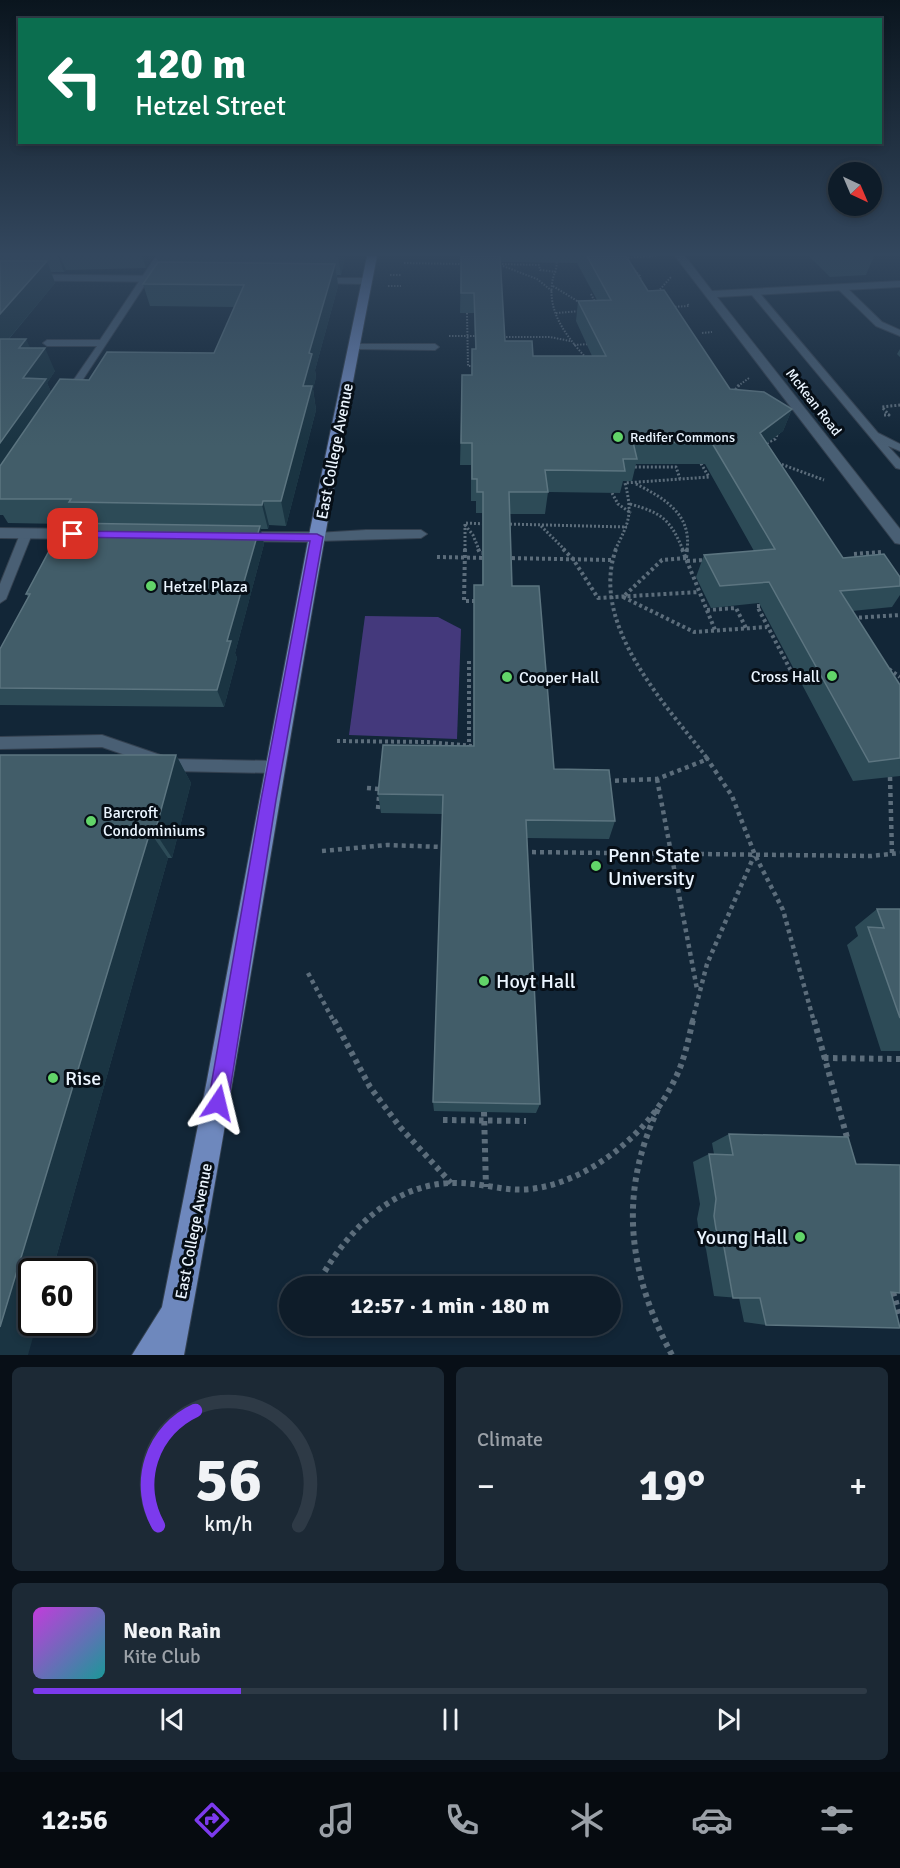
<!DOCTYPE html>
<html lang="en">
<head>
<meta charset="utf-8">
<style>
  :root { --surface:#0e1c29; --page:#1c2935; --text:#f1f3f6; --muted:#9ba1a8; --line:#2e3a46; --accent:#7c3aed }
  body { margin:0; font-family:Signika,sans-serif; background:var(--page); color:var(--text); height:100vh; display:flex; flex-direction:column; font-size:22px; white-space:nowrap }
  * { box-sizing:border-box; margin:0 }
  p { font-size:20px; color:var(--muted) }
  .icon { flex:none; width:33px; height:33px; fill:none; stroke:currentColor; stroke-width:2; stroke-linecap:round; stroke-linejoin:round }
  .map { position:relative; height:1355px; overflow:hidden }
  .panel { display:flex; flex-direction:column; gap:12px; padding:12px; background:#080f17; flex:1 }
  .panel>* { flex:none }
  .banner { position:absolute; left:18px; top:18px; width:864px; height:126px; border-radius:0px; box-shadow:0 3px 9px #0003,0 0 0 2px var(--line); background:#0b6e4f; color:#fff; overflow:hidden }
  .needle { width:39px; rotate:136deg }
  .controls { position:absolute; left:828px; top:162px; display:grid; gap:12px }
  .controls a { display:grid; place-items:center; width:54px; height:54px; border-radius:50%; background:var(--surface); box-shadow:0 3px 9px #0003,0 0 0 2px var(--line); font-size:30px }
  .speed { position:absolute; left:18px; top:1258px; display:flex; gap:12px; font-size:30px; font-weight:700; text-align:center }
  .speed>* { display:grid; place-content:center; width:78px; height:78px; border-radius:50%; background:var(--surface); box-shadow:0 3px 9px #0003,0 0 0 2px var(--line); line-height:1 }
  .speed .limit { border:3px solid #111; border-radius:9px; background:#fff; color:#111 }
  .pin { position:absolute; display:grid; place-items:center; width:51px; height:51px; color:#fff; margin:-26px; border-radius:12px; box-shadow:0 3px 9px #0006 }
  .me { position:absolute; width:66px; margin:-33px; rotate:10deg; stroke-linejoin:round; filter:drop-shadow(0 0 4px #0008) }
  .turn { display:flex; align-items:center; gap:21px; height:126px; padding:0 18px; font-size:27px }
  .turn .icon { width:78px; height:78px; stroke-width:2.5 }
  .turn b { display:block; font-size:42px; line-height:51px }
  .big { font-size:45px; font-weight:700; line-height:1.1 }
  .panel .tile { flex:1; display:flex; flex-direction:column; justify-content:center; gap:9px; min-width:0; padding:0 21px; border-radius:9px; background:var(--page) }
  .panel .dial { align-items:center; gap:0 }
  .dial svg { height:156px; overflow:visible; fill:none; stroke:var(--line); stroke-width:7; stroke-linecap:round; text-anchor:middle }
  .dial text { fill:var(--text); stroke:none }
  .song { display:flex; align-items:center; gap:18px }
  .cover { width:72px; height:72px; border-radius:9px; background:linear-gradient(135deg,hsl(290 70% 55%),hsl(180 70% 35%)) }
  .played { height:6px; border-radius:3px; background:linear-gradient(90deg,var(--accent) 25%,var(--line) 25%) }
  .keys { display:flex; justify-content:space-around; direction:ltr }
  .heat { display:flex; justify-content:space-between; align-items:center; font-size:33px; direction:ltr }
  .panel .tiles { flex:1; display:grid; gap:12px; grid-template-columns:1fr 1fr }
  .tile:last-child { grid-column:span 2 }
  .trip { position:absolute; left:279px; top:1276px; width:342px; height:60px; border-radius:30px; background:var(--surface); box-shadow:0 3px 9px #0003,0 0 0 2px var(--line); font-weight:700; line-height:60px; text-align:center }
  .tabs { display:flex; height:96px; justify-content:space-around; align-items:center; background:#060b10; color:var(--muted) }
  .tabs .icon { width:42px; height:42px }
  .tabs .on { color:var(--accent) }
  .tabs b { font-size:27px; color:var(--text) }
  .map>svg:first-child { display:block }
  .green { fill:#44397c }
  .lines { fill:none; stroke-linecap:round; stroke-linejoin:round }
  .lane-casing { stroke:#344150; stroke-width:2 }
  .street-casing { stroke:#344150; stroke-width:2 }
  .primary-casing { stroke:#344150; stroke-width:2 }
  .path-far4 { stroke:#5c6d7b; stroke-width:2; stroke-dasharray:1.5 1.5; stroke-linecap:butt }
  .path-far3 { stroke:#5c6d7b; stroke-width:3; stroke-dasharray:2 2; stroke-linecap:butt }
  .path-far2 { stroke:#5c6d7b; stroke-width:4; stroke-dasharray:3 3; stroke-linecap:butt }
  .path-far1 { stroke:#5c6d7b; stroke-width:4.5; stroke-dasharray:4 4; stroke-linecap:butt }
  .path { stroke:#5c6d7b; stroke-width:6; stroke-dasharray:4.5 4.5; stroke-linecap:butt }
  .lane { fill:#495f74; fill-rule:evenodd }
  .street { fill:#495f74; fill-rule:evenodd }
  .primary { fill:#6e88bd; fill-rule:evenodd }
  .wall { fill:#2d4b57; fill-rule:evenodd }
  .shaded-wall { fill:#1a3442 }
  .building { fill:#425d69; stroke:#5c7580; stroke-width:1.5 }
  .route { fill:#7c3aed; stroke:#51269a; stroke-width:1.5 }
  .poi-dot { fill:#62d469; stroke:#060e16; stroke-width:2 }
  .labels { text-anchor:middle; stroke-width:6; stroke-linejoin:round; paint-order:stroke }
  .far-street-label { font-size:14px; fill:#ebf5ff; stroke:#060e16 }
  .far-poi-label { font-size:14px; fill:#ebf5ff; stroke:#060e16; text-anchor:start }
  .street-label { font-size:16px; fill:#ebf5ff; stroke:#060e16 }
  .poi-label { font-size:16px; fill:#ebf5ff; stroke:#060e16; text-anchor:start }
  .near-poi-label { font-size:20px; fill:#ebf5ff; stroke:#060e16; text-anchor:start }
</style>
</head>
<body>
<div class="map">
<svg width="900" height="1355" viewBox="0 0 900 1355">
  <rect width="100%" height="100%" fill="#122637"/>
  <path class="green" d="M365,616L438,617L461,629L457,739L349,735Z"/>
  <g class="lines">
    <g class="lane-casing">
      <path id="lane" d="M156,256H164L72,396H66L64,394L97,346H47L43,343L47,340H100Z
        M838,285H844L882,322L900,330V336L876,326L838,289Z
        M751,290H757L878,433L900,444V451L888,446L900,459V469L896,468L751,294Z
        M351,344H435L439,347L435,350L354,349L351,348Z
        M26,530L32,534L6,599L0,603V584L20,534Z
        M366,530H421L427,534L421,538L317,541L311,537L317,533Z
        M102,735L172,759L275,761L280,763L282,767L280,771L275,773L172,771L102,747L0,749V737Z"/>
    </g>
    <g class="street-casing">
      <path id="street" d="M675,256H685L712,291L900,281V287L717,297L900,529V544L895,543Z
        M0,274L169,276L174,279L169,282L0,280Z
        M310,278H366L371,281L366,284L314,283L310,282Z
        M0,528L82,529L90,534L82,539L0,538Z
        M239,532H317L325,537L317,542L234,541L231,537Z"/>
    </g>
    <g class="primary-casing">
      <path id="primary" d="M367,256H377C305,621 252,989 184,1355H132L162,1307L207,1080L310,530Z"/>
    </g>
    <path class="path-far4" d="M556,256C559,267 553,273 552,284C548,314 568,338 587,359
      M622,258L656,256
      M404,263L462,264
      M499,264L539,265L540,270L557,272
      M503,266L537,279L552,291
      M631,266L640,276L641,282
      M390,275H402
      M388,286H401
      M553,286L582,304
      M591,294L596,304
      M656,294L671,277
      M669,307L689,306L687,303
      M467,313L468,366H474
      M556,313L582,311
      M702,333L712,332
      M449,336H477
      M503,337H550L570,341
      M574,345L590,344
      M738,386L749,378"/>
    <path class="path-far3" d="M733,393L739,385
      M884,415H889L882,407L900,405
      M763,445L775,439L779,431
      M778,463L824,480
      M633,464L634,467H676L680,479
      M636,484C664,498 692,514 687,550
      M612,493L618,504L631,513
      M630,504C662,513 670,519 683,550
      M506,524L627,527
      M465,525L473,535L479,550
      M541,526L565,550
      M465,550V523L486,524
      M615,550C629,522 633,515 625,483L709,477L700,462"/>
    <path class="path-far2" d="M465,549L464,601H477
      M478,549L480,553H485
      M563,549L573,559L598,598L699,592
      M616,549C589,624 664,703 707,758
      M682,549L715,630
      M854,554L881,552
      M437,557L487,558
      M506,558L611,560
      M686,558L687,549
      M686,558L662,560L623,597L694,632L767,627
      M687,561L706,560
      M760,606H757L791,671
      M707,610L736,608L746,628
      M853,618L900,615
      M469,661V747
      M889,669L900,677
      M337,741L428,742L473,746"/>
    <path class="path-far1" d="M706,757L732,796L755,855L783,910L814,1022
      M890,777L892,854
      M657,779L697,989
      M607,781L657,779L708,759
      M367,788L379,789
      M379,797L378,809L381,808
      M322,851L387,845L442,847
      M524,852L871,856L900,853
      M308,973L334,1022
      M692,1022L707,964L754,856"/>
    <path class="path" d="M334,1020L370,1087L400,1127L451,1183
      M814,1020L848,1141
      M824,1058L900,1059
      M658,1109C618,1194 628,1273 672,1355
      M484,1112L486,1187
      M443,1120L526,1121
      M316,1287C344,1233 393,1181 458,1183C483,1183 506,1192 531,1189C589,1182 649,1133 674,1081C684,1062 688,1041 693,1020
      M893,1292L900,1316"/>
    <use href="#lane" class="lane"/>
    <use href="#street" class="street"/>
    <use href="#primary" class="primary"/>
  </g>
  <path class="wall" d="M0,256H153L146,268L66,270L64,272H51L55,283L9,339L30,348L55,371L47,383L51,392L89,380L214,353L234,307L150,306L143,284L158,262L156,256H345L341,275H337L338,286L315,370L316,377L313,389L316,410L286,526L269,525L268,529H260L264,544L235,653L237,658L224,707L0,705V649L28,597L26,594L64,524L8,523L3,515H0Z
    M461,256H626L648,291L730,389L792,409L783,431L767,443L843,558L900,577V595L892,607L852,611L900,685V776L853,781L759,603L711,608L696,577L704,555L754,551L705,464H636L632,481H623L620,493L548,492L545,514H510L512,586L554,769L615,821L609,839L527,838L540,1104L536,1113L434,1111L433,1102L442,814L381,813L378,794L473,746L474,585H482V513H476V501H471V465H460L462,375H471L472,349H475L474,313H460ZM501,262L577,263L597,300L578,301L576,321L592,356H533L505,341Z
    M809,256H874L866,275L830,277Z
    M900,349V357L897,354Z
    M0,755H176L191,783L172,858H168L52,1272H32Z
    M877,909H900V1051H881L847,945L858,936L855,927Z
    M729,1134L891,1292L766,1325L744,1322L739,1298L714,1296L706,1249L699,1232L697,1219L700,1204L693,1162L709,1154H714L712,1143Z"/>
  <path class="shaded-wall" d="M58,256H60L66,270L64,272Z
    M142,256H153L146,268Z
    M338,256H345L341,275Z
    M47,261L55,283L0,349V314Z
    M335,264L338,286L315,370L316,377L313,389L316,410L286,526L281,501L309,353Z
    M26,339L36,360L45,348L55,371L47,383L56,403L0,487V443L23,378L19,348Z
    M792,409L783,431L752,454L760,433Z
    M263,501L269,525L268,529L262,505Z
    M260,526L264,544L235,653L237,658L224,707L217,690L227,641Z
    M176,755L191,783L172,858L155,832Z
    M150,832L168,858L52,1272H32V1323H37L28,1355H0V1327Z"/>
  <path class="building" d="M461,256H500L505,341H532L533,356H606L578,301L611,300L587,256H626L648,291L664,290L730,389L764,392L792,409L760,433L843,558L884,554L900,577V586L840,591L900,685V758L869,762L769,582L720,586L704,555L775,549L712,443L633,442L637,459H623L625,471L545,470L548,492H509L512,586H539L554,769L609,770L615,821L526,820L540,1104L433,1102L443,795L378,794L383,745L474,746V585H483V492H477V479H472V443H461L462,375H472V349H476L474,293H461Z
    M0,261H47L0,314Z
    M158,262L335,264L309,353L312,354L303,386H312L281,501H263L262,505L69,502L71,499H0V466L60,379L89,380L107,352L214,353L244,285L143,284Z
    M0,339H26L19,348H45L23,378L46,379L0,443Z
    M64,523L260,526L227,641H231L217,690L0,688V649L30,594H26Z
    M0,755H176L155,832H150L0,1327Z
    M877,909H900V1018L868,927L884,928Z
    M729,1134L848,1137L856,1164L900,1165V1293L891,1292L900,1328L766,1325L760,1298H733L724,1247L716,1229L714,1216L716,1199L709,1154L733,1155Z"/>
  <linearGradient id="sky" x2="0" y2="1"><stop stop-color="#0a151e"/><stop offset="0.57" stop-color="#33475e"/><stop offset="1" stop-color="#33475e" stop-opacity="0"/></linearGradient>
  <rect width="900" height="446" fill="url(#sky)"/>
  <path class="route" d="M73,531L317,534L323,537L276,800L228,1103L225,1110L218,1113L211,1110L208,1103L261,800L310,541L69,537V532Z"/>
  <g class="poi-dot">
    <circle cx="618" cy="437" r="6"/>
    <circle cx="151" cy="586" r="6"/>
    <circle cx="832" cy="676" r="6"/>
    <circle cx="507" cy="677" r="6"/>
    <circle cx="91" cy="821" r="6"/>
    <circle cx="596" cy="866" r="6"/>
    <circle cx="484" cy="981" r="6"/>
    <circle cx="53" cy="1078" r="6"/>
    <circle cx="800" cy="1237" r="6"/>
  </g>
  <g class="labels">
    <g class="far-street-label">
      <text transform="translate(814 402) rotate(52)" y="5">McKean Road</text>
    </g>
    <g class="far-poi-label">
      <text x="630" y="442">Redifer Commons</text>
    </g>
    <g class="street-label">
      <text transform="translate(334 451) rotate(-79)" y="6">East College Avenue</text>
      <text transform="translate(193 1231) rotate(-79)" y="6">East College Avenue</text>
    </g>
    <g class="poi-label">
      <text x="163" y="592">Hetzel Plaza</text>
      <text x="820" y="682" text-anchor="end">Cross Hall</text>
      <text x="519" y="683">Cooper Hall</text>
      <text x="103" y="818">Barcroft<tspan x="103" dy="18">Condominiums</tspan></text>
    </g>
    <g class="near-poi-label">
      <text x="608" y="862">Penn State<tspan x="608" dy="23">University</tspan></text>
      <text x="496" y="988">Hoyt Hall</text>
      <text x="65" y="1085">Rise</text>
      <text x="788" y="1244" text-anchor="end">Young Hall</text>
    </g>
  </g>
</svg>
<div class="controls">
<a><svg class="needle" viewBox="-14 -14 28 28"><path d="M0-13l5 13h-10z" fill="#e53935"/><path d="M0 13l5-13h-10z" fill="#9ba1a8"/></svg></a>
</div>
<div class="speed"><div class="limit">60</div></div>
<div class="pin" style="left:73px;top:534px;background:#d93025"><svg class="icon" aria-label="arrive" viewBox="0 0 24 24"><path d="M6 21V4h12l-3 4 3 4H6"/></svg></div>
<svg class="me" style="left:218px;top:1103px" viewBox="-20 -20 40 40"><path d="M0-17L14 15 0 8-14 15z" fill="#7c3aed" stroke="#fff" stroke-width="4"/></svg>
<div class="trip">12:57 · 1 min · 180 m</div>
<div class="banner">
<div class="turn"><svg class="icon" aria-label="left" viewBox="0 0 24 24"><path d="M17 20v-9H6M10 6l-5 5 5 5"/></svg><div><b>120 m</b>Hetzel Street</div></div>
</div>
</div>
<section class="panel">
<div class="tiles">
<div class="tile dial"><svg viewBox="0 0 100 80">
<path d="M14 69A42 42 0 1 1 86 69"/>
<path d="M14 69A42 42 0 0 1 33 10" stroke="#7c3aed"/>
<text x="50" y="56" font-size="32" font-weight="700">56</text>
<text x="50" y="72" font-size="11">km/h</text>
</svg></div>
<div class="tile"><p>Climate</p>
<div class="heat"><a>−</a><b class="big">19°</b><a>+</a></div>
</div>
<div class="tile">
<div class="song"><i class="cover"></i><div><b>Neon Rain</b><p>Kite Club</p></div></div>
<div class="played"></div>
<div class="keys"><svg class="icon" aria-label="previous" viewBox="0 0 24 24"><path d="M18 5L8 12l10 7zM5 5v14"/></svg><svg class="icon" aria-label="pause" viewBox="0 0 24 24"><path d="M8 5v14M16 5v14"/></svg><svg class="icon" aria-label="next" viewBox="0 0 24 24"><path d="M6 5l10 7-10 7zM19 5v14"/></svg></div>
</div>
</div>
</section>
<nav class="tabs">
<b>12:56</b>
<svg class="icon on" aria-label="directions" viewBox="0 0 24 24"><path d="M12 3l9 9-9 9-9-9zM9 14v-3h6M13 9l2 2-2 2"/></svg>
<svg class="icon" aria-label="music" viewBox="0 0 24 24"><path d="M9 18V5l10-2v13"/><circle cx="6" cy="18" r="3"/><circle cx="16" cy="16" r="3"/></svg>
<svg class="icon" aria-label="phone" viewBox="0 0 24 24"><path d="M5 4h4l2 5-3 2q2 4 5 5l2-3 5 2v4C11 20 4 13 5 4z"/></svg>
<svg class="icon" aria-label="climate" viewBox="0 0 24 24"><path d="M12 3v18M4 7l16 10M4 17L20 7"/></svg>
<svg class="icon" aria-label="car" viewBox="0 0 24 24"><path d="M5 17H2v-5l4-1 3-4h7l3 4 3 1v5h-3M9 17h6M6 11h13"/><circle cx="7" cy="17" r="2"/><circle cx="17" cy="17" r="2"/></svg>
<svg class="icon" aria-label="filters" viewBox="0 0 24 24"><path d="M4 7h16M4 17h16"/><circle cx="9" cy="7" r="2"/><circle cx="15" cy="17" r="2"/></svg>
</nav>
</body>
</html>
